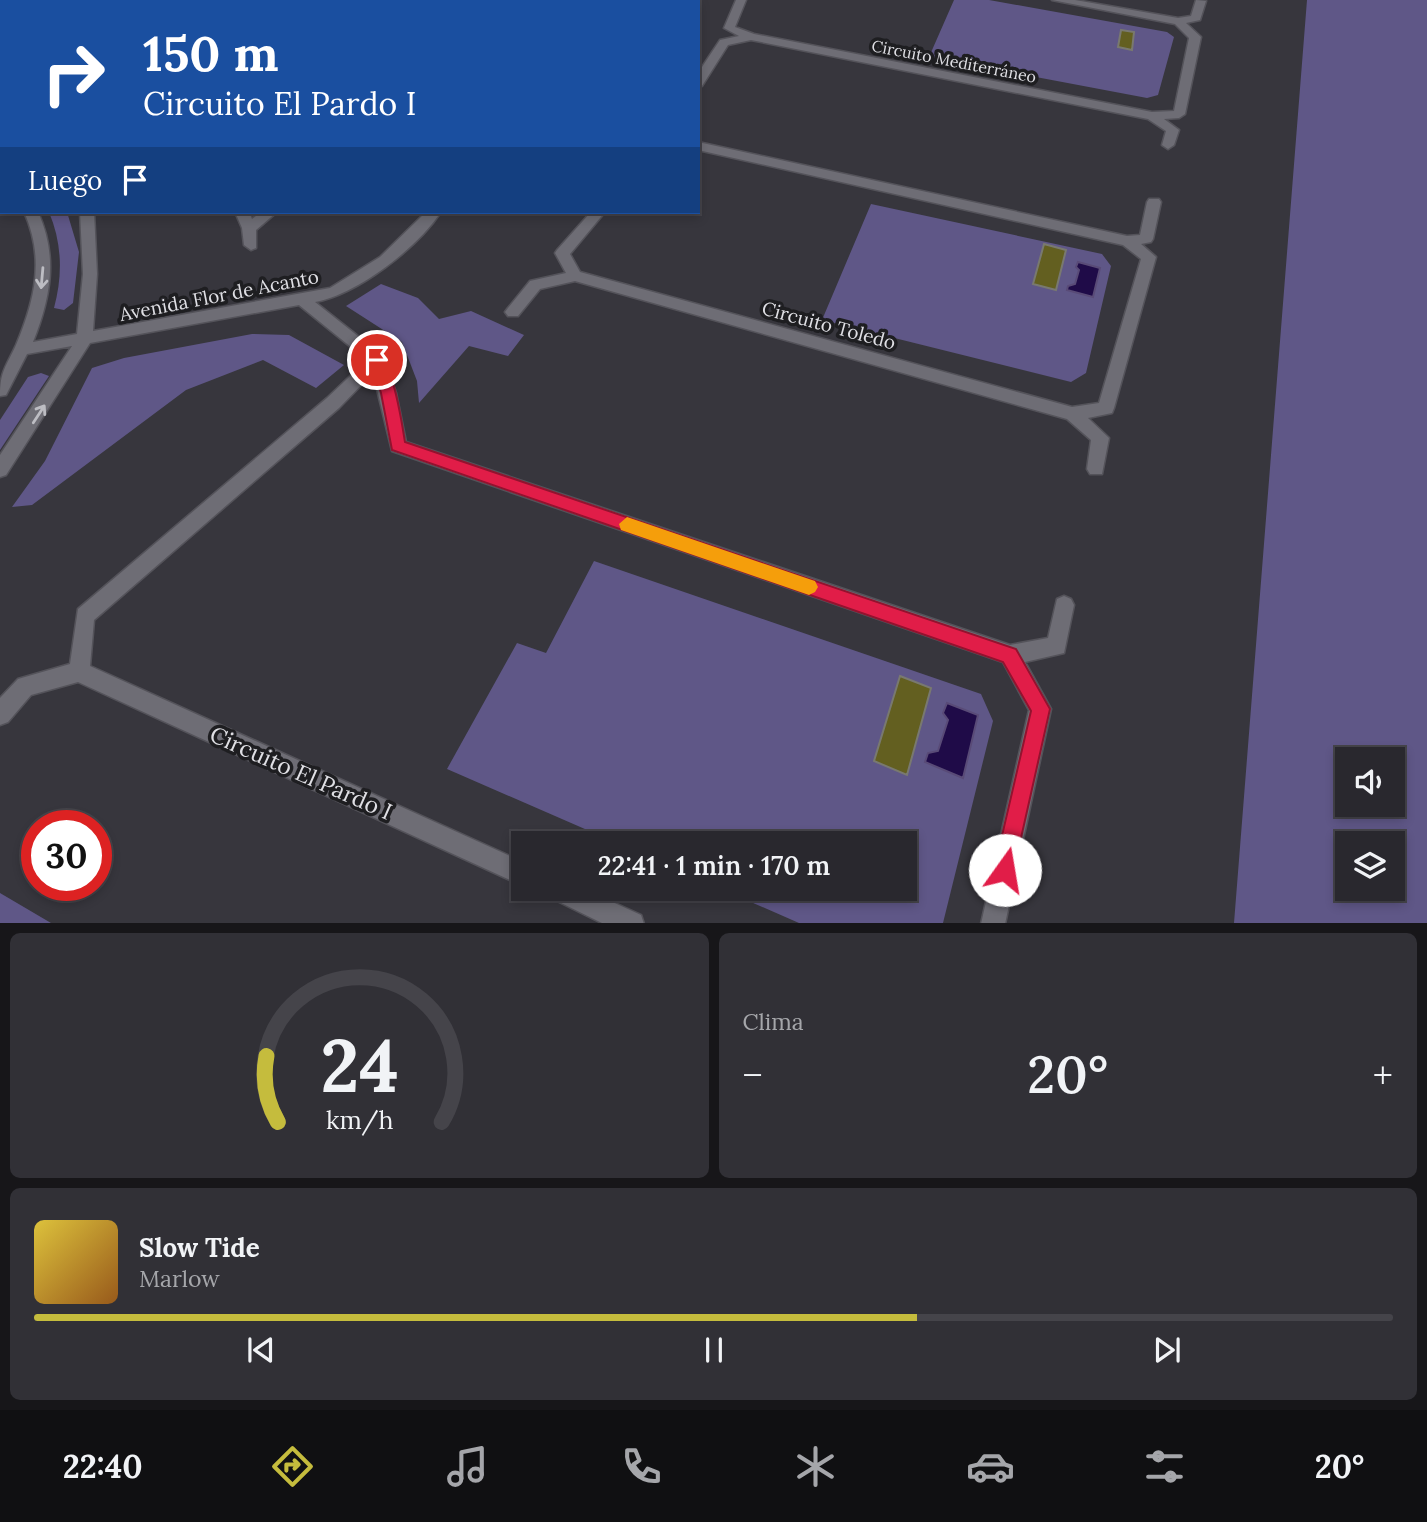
<!DOCTYPE html>
<html lang="es">
<head>
<meta charset="utf-8">
<style>
  :root { --surface:#29282e; --page:#313036; --text:#f1f3f6; --muted:#a5a6aa; --line:#45444a; --accent:#c5bc3d }
  body { margin:0; font-family:Lora,serif; background:var(--page); color:var(--text); height:100vh; display:flex; flex-direction:column; font-size:26px; white-space:nowrap }
  * { box-sizing:border-box; margin:0 }
  p { font-size:23px; color:var(--muted) }
  .icon { flex:none; width:38px; height:38px; fill:none; stroke:currentColor; stroke-width:2; stroke-linecap:round; stroke-linejoin:round }
  .map { position:relative; height:923px; overflow:hidden }
  .side { display:flex; flex-direction:column; gap:10px; padding:10px; background:#171619; flex:1 }
  .side>* { flex:none }
  .guide { position:absolute; left:0px; top:0px; width:700px; height:214px; box-shadow:0 4px 10px #0003,0 0 0 2px var(--line); background:#1a4fa0; color:#fff; overflow:hidden }
  .fabs { position:absolute; left:1335px; top:747px; display:grid; gap:14px }
  .fabs a { display:grid; place-items:center; width:70px; height:70px; border-radius:0px; background:var(--surface); box-shadow:0 4px 10px #0003,0 0 0 2px var(--line); font-size:35px }
  .speed { position:absolute; left:21px; top:810px; display:flex; gap:14px; font-size:35px; font-weight:700; text-align:center }
  .speed>* { display:grid; place-content:center; width:91px; height:91px; border-radius:50%; background:var(--surface); box-shadow:0 4px 10px #0003,0 0 0 2px var(--line); line-height:1 }
  .speed .limit { border:10px solid #d22; background:#fff; color:#111 }
  .pin { position:absolute; display:grid; place-items:center; width:60px; height:60px; color:#fff; margin:-30px; border:4px solid #fff; border-radius:50%; box-shadow:0 2px 7px #0007 }
  .me { position:absolute; width:77px; margin:-38px; rotate:13deg; stroke-linejoin:round; filter:drop-shadow(0 0 5px #0008) }
  .turn { display:flex; align-items:center; gap:24px; height:147px; padding:0 28px; font-size:32px }
  .turn .icon { width:91px; height:91px; stroke-width:2.5 }
  .turn b { display:block; font-size:49px; line-height:60px }
  .then { display:flex; align-items:center; height:66px; padding:0 28px; background:#0003; gap:14px; font-size:26px }
  .big { font-size:52px; font-weight:600; line-height:1.1 }
  .side .widget { flex:1; display:flex; flex-direction:column; justify-content:center; gap:10px; min-width:0; padding:0 24px; border-radius:10px; background:var(--page) }
  .side .dial { align-items:center; gap:0 }
  .dial svg { height:182px; overflow:visible; fill:none; stroke:var(--line); stroke-width:7; stroke-linecap:round; text-anchor:middle }
  .dial text { fill:var(--text); stroke:none }
  .song { display:flex; align-items:center; gap:21px }
  .cover { width:84px; height:84px; border-radius:10px; background:linear-gradient(135deg,hsl(50 70% 55%),hsl(30 70% 35%)) }
  .played { height:7px; border-radius:4px; background:linear-gradient(90deg,var(--accent) 65%,var(--line) 65%) }
  .keys { display:flex; justify-content:space-around; direction:ltr }
  .heat { display:flex; justify-content:space-between; align-items:center; font-size:38px; direction:ltr }
  .side .tiles { flex:1; display:grid; gap:10px; grid-template-columns:1fr 1fr }
  .widget:last-child { grid-column:span 2 }
  .trip { position:absolute; left:511px; top:831px; width:406px; height:70px; border-radius:0px; background:var(--surface); box-shadow:0 4px 10px #0003,0 0 0 2px var(--line); font-weight:600; line-height:70px; text-align:center }
  .dock { display:flex; height:112px; justify-content:space-around; align-items:center; background:#101012; color:var(--muted) }
  .dock .icon { width:49px; height:49px }
  .dock .active { color:var(--accent) }
  .dock b { font-size:32px; color:var(--text) }
  .map>svg:first-child { display:block }
  .green { fill:#5f5787; fill-rule:evenodd }
  .water { fill:#1f0b48; stroke:#594b77; stroke-width:2 }
  .building { fill:#635f20; stroke:#797970; stroke-width:2 }
  .lines { fill:none; stroke-linecap:round; stroke-linejoin:round }
  .minor-casing { stroke:#54535a; stroke-width:3 }
  .minor { fill:#6e6d75; fill-rule:evenodd }
  .oneway { stroke:#bdbdc3 }
  .route { fill:#e11d48; stroke:#92132f; stroke-width:2 }
  .slow { fill:#f59e0b }
  .labels { text-anchor:middle; stroke-width:7; stroke-linejoin:round; paint-order:stroke }
  .far-street-label { font-size:16px; fill:#dfdfe4; stroke:#1e1e21 }
  .street-label { font-size:19px; fill:#dfdfe4; stroke:#1e1e21 }
  .near-street-label { font-size:23px; fill:#dfdfe4; stroke:#1e1e21 }
</style>
</head>
<body>
<div class="map">
<svg width="1427" height="924" viewBox="0 0 1427 924">
  <rect width="100%" height="100%" fill="#37363d"/>
  <path class="green" d="M954,0H989L1167,32L1174,37L1158,95L1147,98L929,57Z
    M1307,0H1427V923H1234ZM1348,760H1393V805H1348ZM1348,844H1393V889H1348Z
    M871,204L1102,254L1111,266L1086,373L1071,382L822,320Z
    M49,212H67L79,252L73,303L64,310L54,308C63,275 62,243 49,212Z
    M381,284L418,298L439,319L471,311L524,335L508,356L469,346L419,403L417,381L402,342L346,306Z
    M252,334L289,335L344,365L316,388L263,360L186,390L32,505L12,507L45,461L92,368L124,358Z
    M41,373L49,376L0,450V420L28,377Z
    M594,561L981,694L993,721L943,923H799L721,889H905V844L617,843L447,769L517,643L546,653Z
    M0,893L51,923H0Z"/>
  <path class="water" d="M1078,262L1100,268L1093,297L1067,290L1068,286L1075,284L1079,270L1076,267Z
    M947,703L978,715L963,778L925,762L928,753L938,751L948,720L943,713Z"/>
  <path class="building" d="M1121,30L1134,32L1132,50L1118,47Z
    M1044,244L1066,250L1056,290L1033,284Z
    M900,676L931,688L907,775L874,761Z"/>
  <g class="lines">
    <g class="minor-casing">
      <path id="minor" d="M16,0H31L15,2Z
        M50,0H60L61,2H51Z
        M173,0H185L172,2Z
        M357,0H369L356,2Z
        M439,0H455L456,2H440Z
        M501,0H511L500,2Z
        M615,0H625L614,2Z
        M736,0H746L735,27L754,34L1152,112L1174,111L1189,38L1175,24L1052,0H1075L1178,18L1191,16L1196,0L1206,1L1200,20L1186,23L1201,37L1185,114L1179,118L1164,119L1179,130L1174,145L1168,149L1162,145L1166,131L1148,119L751,40L728,45L702,86H698V73L720,40L739,36L724,28Z
        M0,4H2V10H0Z
        M0,119L2,120V129L0,128Z
        M698,142L1127,236L1140,235L1147,202L1149,199H1159L1161,202L1153,239L1151,242L1141,244L1156,257L1114,408L1112,413L1088,418L1109,438L1102,474H1090L1087,469L1091,440L1067,419L575,281L540,289L518,316H508L505,312L508,308L530,281L566,273L555,253L557,250L591,212H605L570,254L580,272L1072,407L1099,403L1141,259L1123,245L698,150Z
        M0,169H2V179H0Z
        M24,212H38C58,256 51,297 33,342L77,334L83,274L80,212H94L97,274L93,331L330,288L380,257L426,212H441C417,248 358,294 315,302L383,356L396,393L406,442L1010,645L1048,638L1057,599L1064,596L1071,599L1074,605L1064,653L1025,662L1051,709L1005,924H981L1029,710L1003,662L392,451L373,373L339,408L94,620L90,666L523,862V886L78,682L31,695L8,722L0,725V698L18,679L70,664L78,609L327,398L367,360L299,305L90,343L6,475L0,477V455L72,346L27,354L6,395L0,396C0,371 6,367 16,345C35,300 45,258 24,212Z
        M235,212H249L252,219L261,212H277L256,230V248L251,250L244,245L242,228Z
        M545,889H584L641,915L644,924H604L549,897Z"/>
    </g>
    <use href="#minor" class="minor"/>
  </g>
  <defs><path id="oneway-shaft" d="M-6 0H5M1.5-3L5.5 0L1.5 3" fill="none" stroke-width="1.6" stroke-linecap="round" stroke-linejoin="round" transform="scale(1.75)"/></defs>
  <g class="oneway">
    <use href="#oneway-shaft" transform="translate(42 278) rotate(95)"/>
    <use href="#oneway-shaft" transform="translate(39 414) rotate(-57)"/>
  </g>
  <path class="route" d="M377,354C393,360 402,424 405,442L1016,649L1050,709L1012,878L1005,881L997,878L994,870L1031,711L1003,662L392,450L381,393L370,360Z"/>
  <path class="slow" d="M627,517L809,579L815,581L818,587L815,592L809,595L621,530L619,524Z"/>
  <g class="labels">
    <g class="far-street-label">
      <text transform="translate(954 61) rotate(11)" y="6">Circuito Mediterráneo</text>
    </g>
    <g class="street-label">
      <text transform="translate(219 295) rotate(-11)" y="7">Avenida Flor de Acanto</text>
      <text transform="translate(829 325) rotate(15)" y="7">Circuito Toledo</text>
    </g>
    <g class="near-street-label">
      <text transform="translate(301 773) rotate(24)" y="8">Circuito El Pardo I</text>
    </g>
  </g>
</svg>
<div class="fabs">
<a><svg class="icon" aria-label="sound" viewBox="0 0 24 24"><path d="M4 9h4l5-4v14l-5-4H4zM17 9q2 3 0 6"/></svg></a>
<a><svg class="icon" aria-label="layers" viewBox="0 0 24 24"><path d="M12 4l9 5-9 5-9-5zM3 14l9 5 9-5"/></svg></a>
</div>
<div class="speed"><div class="limit">30</div></div>
<div class="pin" style="left:377px;top:360px;background:#d93025"><svg class="icon" aria-label="arrive" viewBox="0 0 24 24"><path d="M6 21V4h12l-3 4 3 4H6"/></svg></div>
<svg class="me" style="left:1005px;top:870px" viewBox="-20 -20 40 40"><circle r="19" fill="#fff"/><path d="M0-13L10 11 0 6-10 11z" fill="#e11d48"/></svg>
<div class="trip">22:41 · 1 min · 170 m</div>
<div class="guide">
<div class="turn"><svg class="icon" aria-label="right" viewBox="0 0 24 24"><path d="M7 20v-9h11M14 6l5 5-5 5"/></svg><div><b>150 m</b>Circuito El Pardo I</div></div>
<div class="then">Luego<svg class="icon" aria-label="arrive" viewBox="0 0 24 24"><path d="M6 21V4h12l-3 4 3 4H6"/></svg></div>
</div>
</div>
<section class="side">
<div class="tiles">
<div class="widget dial"><svg viewBox="0 0 100 80">
<path d="M14 69A42 42 0 1 1 86 69"/>
<path d="M14 69A42 42 0 0 1 9 40" stroke="#c5bc3d"/>
<text x="50" y="56" font-size="32" font-weight="700">24</text>
<text x="50" y="72" font-size="11">km/h</text>
</svg></div>
<div class="widget"><p>Clima</p>
<div class="heat"><a>−</a><b class="big">20°</b><a>+</a></div>
</div>
<div class="widget">
<div class="song"><i class="cover"></i><div><b>Slow Tide</b><p>Marlow</p></div></div>
<div class="played"></div>
<div class="keys"><svg class="icon" aria-label="previous" viewBox="0 0 24 24"><path d="M18 5L8 12l10 7zM5 5v14"/></svg><svg class="icon" aria-label="pause" viewBox="0 0 24 24"><path d="M8 5v14M16 5v14"/></svg><svg class="icon" aria-label="next" viewBox="0 0 24 24"><path d="M6 5l10 7-10 7zM19 5v14"/></svg></div>
</div>
</div>
</section>
<nav class="dock">
<b>22:40</b>
<svg class="icon active" aria-label="directions" viewBox="0 0 24 24"><path d="M12 3l9 9-9 9-9-9zM9 14v-3h6M13 9l2 2-2 2"/></svg>
<svg class="icon" aria-label="music" viewBox="0 0 24 24"><path d="M9 18V5l10-2v13"/><circle cx="6" cy="18" r="3"/><circle cx="16" cy="16" r="3"/></svg>
<svg class="icon" aria-label="phone" viewBox="0 0 24 24"><path d="M5 4h4l2 5-3 2q2 4 5 5l2-3 5 2v4C11 20 4 13 5 4z"/></svg>
<svg class="icon" aria-label="climate" viewBox="0 0 24 24"><path d="M12 3v18M4 7l16 10M4 17L20 7"/></svg>
<svg class="icon" aria-label="car" viewBox="0 0 24 24"><path d="M5 17H2v-5l4-1 3-4h7l3 4 3 1v5h-3M9 17h6M6 11h13"/><circle cx="7" cy="17" r="2"/><circle cx="17" cy="17" r="2"/></svg>
<svg class="icon" aria-label="filters" viewBox="0 0 24 24"><path d="M4 7h16M4 17h16"/><circle cx="9" cy="7" r="2"/><circle cx="15" cy="17" r="2"/></svg>
<b>20°</b>
</nav>
</body>
</html>
